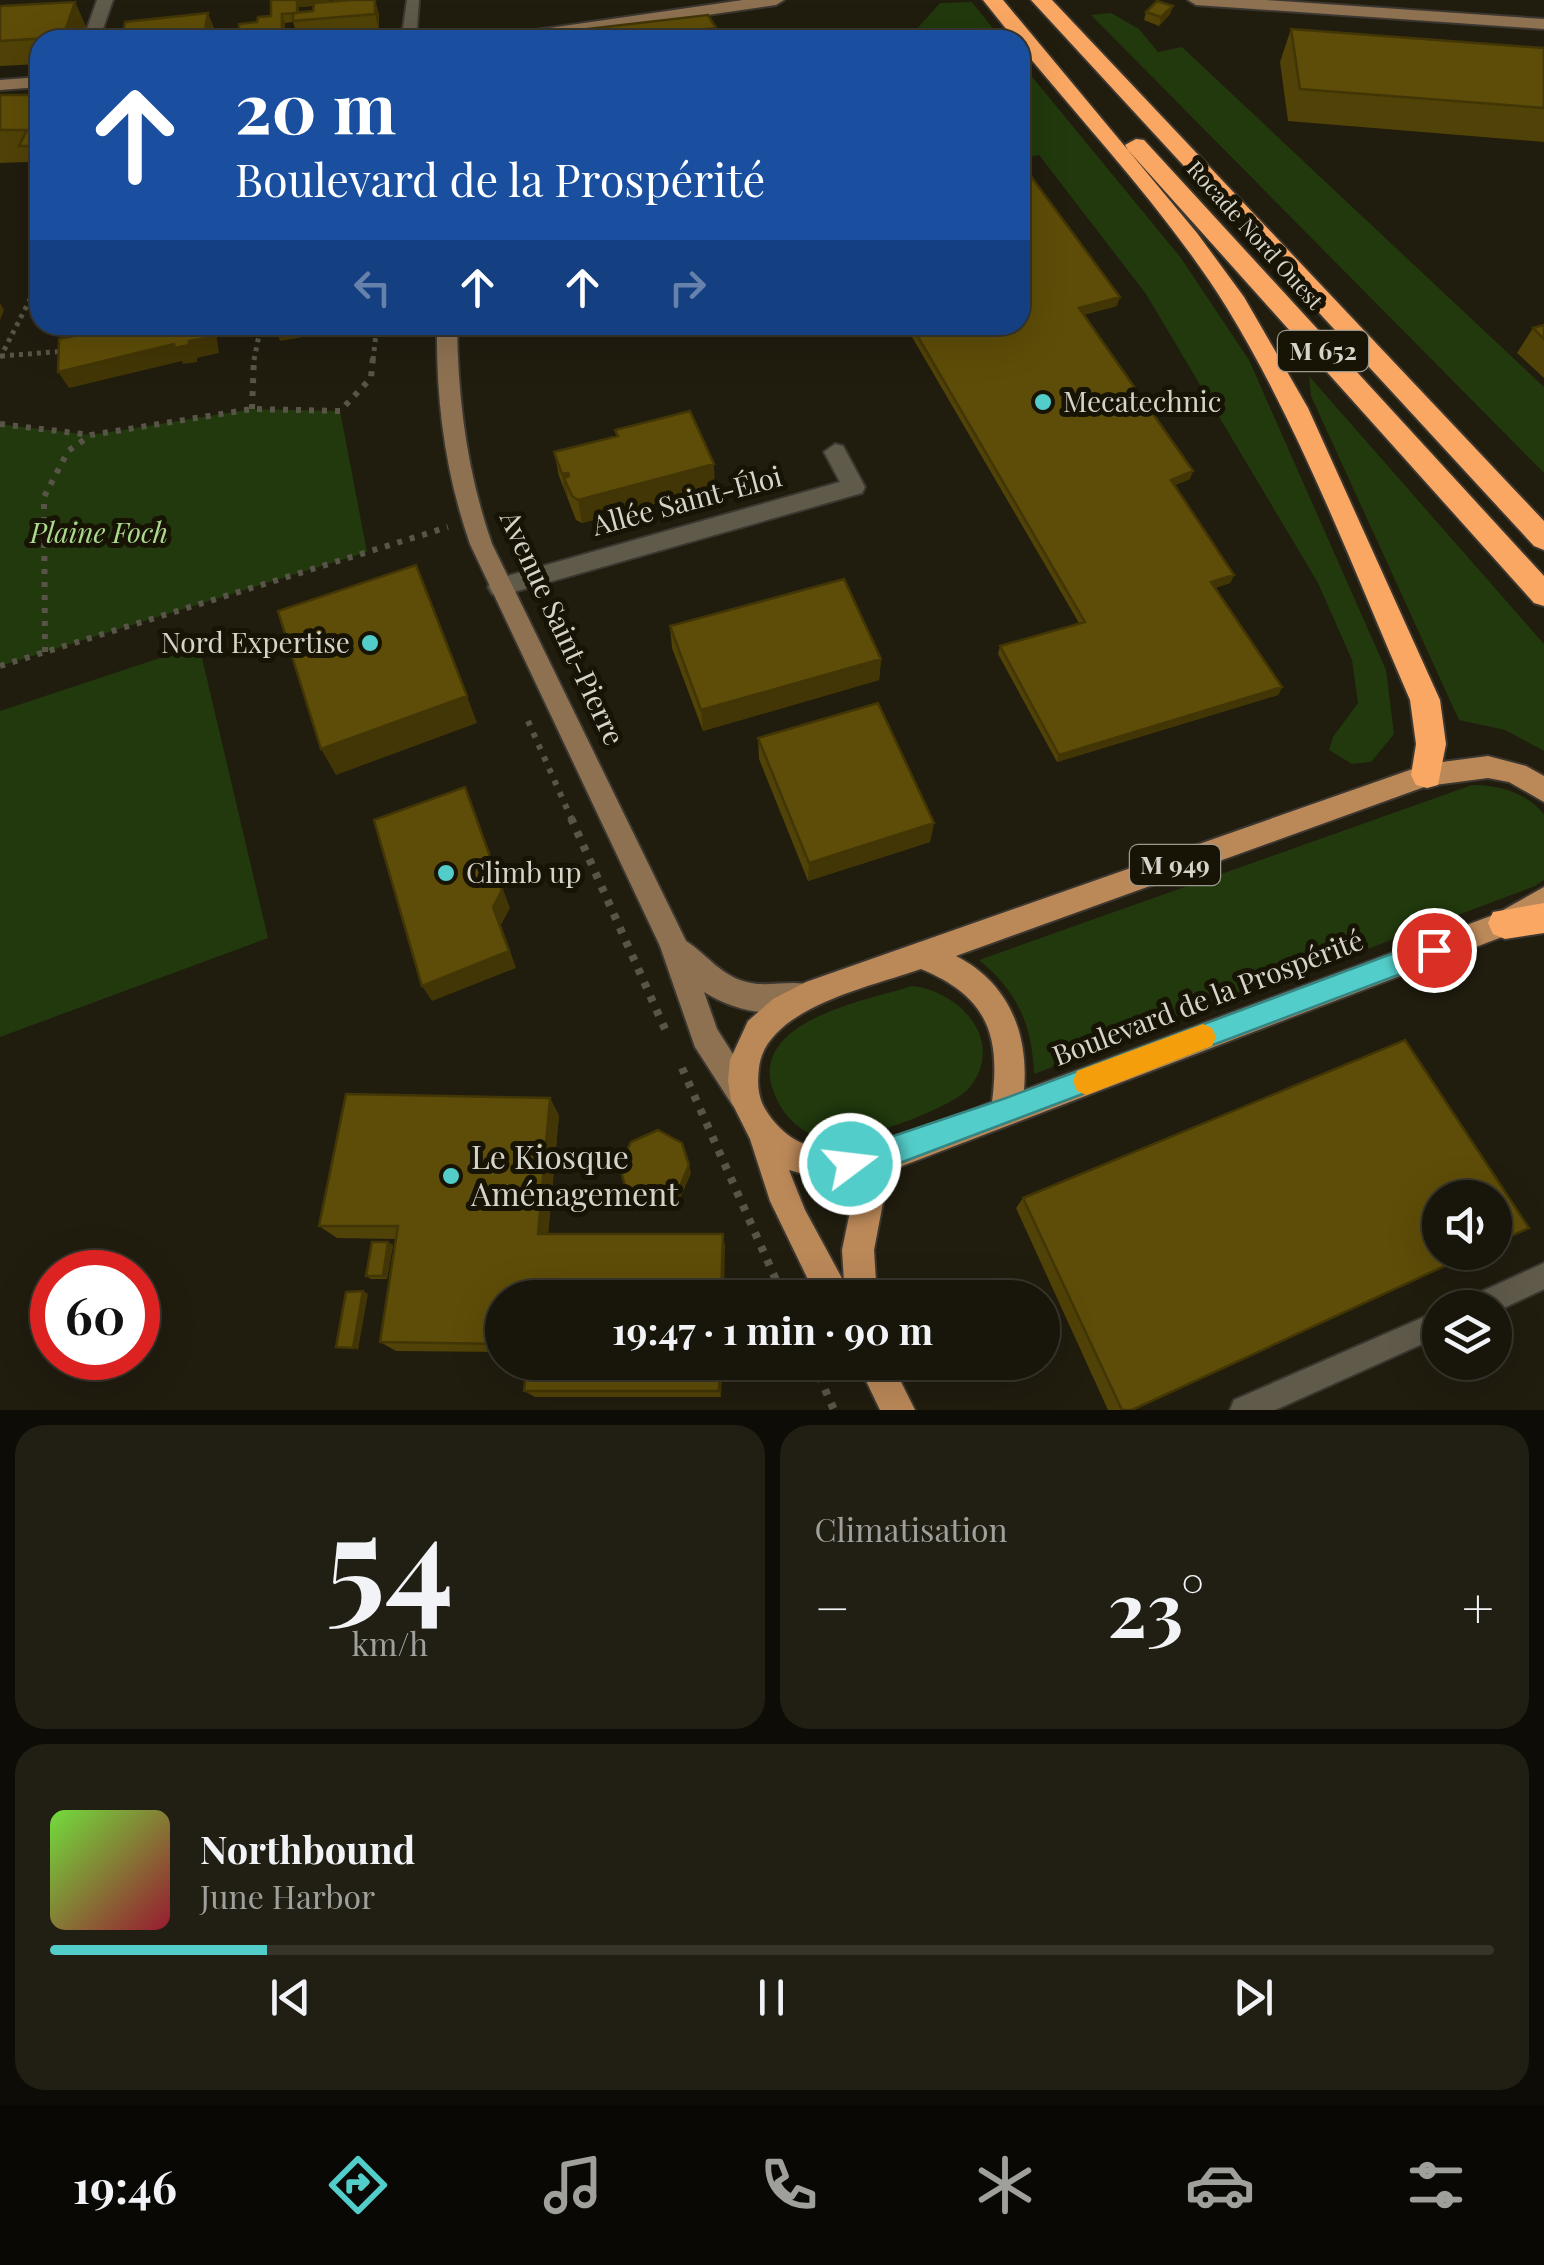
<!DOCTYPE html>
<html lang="fr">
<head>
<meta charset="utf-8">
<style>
  :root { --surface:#18150a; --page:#211e13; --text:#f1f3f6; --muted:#9f9f9c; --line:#36342b; --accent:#53cdc9 }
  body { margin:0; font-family:"Playfair Display",serif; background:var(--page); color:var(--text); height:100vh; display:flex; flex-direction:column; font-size:38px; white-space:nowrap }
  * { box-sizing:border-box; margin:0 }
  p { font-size:32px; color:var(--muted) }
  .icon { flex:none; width:55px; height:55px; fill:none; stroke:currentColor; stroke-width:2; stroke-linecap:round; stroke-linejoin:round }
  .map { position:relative; height:1410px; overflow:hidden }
  .panel { display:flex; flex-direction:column; gap:15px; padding:15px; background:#0d0c06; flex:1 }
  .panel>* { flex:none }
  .hud { position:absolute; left:30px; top:30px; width:1000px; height:305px; border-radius:30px; box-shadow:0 10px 40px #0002,0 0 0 2px var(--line); background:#1a4fa0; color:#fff; overflow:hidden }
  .fabs { position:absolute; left:1422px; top:1180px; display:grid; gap:20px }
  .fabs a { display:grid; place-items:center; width:90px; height:90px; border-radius:50%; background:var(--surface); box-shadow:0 10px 40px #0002,0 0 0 2px var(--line); font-size:50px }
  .speed { position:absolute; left:30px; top:1250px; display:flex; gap:20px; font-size:50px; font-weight:700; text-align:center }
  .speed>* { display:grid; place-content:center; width:130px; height:130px; border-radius:50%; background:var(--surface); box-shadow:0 10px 40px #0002,0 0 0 2px var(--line); line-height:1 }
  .speed .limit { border:15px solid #d22; background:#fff; color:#111 }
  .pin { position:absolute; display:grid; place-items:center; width:85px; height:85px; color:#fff; margin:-42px; border:5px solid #fff; border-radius:50%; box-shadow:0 2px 10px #0007 }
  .me { position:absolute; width:110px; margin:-55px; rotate:75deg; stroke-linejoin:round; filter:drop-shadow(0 0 8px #0008) }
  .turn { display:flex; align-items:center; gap:35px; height:210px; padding:0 40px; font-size:45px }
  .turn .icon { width:130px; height:130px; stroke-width:2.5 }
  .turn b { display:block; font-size:70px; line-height:85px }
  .lanes { display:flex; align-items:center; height:95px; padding:0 40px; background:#0003; justify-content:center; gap:50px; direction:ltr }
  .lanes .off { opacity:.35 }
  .big { font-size:75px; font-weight:700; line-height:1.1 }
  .panel .tile { flex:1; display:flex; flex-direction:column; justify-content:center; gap:15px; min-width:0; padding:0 35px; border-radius:30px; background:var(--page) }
  .panel .dial { align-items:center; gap:0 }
  .dial b { font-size:130px; line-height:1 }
  .song { display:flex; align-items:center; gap:30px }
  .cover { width:120px; height:120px; border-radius:15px; background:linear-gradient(135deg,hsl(100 70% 55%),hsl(350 70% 35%)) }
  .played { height:10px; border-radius:5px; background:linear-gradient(90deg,var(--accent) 15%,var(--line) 15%) }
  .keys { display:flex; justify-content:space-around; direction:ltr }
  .heat { display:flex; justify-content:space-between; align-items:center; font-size:55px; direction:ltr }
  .panel .tiles { flex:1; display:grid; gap:15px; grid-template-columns:1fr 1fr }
  .tile:last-child { grid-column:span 2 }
  .trip { position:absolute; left:485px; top:1280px; width:575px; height:100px; border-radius:50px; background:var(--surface); box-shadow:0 10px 40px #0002,0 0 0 2px var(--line); font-weight:700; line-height:100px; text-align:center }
  .dock { display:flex; height:160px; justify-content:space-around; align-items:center; background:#0a0804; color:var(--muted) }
  .dock .icon { width:70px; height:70px }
  .dock .current { color:var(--accent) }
  .dock b { font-size:45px; color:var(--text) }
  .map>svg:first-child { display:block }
  .green { fill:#21390d }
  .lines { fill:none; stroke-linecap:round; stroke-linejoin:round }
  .lane-casing { stroke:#3b3730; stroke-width:4 }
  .street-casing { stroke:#3b3730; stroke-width:4 }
  .secondary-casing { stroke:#3b3730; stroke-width:4 }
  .primary-casing { stroke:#3b3730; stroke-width:4 }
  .highway-casing { stroke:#3b3730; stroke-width:4 }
  .path-far2 { stroke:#585548; stroke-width:5; stroke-dasharray:4 5; stroke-linecap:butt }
  .path-far1 { stroke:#585548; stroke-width:6; stroke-dasharray:5 8; stroke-linecap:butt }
  .path { stroke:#585548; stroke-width:8; stroke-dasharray:6 9; stroke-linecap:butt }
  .lane { fill:#5f5a4a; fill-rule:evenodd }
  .street { fill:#5f5a4a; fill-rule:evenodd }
  .secondary { fill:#8d7151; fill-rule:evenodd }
  .primary { fill:#bb8858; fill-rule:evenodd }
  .highway { fill:#f9a762; fill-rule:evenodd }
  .wall { fill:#514207; fill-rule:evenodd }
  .shaded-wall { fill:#423606 }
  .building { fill:#5e4d08; stroke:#423606; stroke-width:2.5 }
  .route { fill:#53cdc9; stroke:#368583; stroke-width:2.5 }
  .slow { fill:#f59e0b }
  .poi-dot { fill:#53cdc9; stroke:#171305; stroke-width:4 }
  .labels { text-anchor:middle; stroke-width:10; stroke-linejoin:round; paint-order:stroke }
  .far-street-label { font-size:22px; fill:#d6d3ca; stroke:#171305 }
  .shield { fill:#171305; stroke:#9d998f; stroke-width:2.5 }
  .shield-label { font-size:25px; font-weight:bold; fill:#d6d3ca }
  .poi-label { font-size:28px; fill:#d6d3ca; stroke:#171305; text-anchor:start }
  .street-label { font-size:28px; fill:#d6d3ca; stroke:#171305 }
  .park-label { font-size:28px; font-style:italic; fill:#abd98d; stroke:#171305 }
  .near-poi-label { font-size:32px; fill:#d6d3ca; stroke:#171305; text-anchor:start }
</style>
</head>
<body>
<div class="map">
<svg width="1544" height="1410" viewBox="0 0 1544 1410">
  <rect width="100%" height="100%" fill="#201c0e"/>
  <path class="green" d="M972,2L1002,40H922L915,31L940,3Z
    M1111,13L1139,29L1158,52L1182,47L1544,387V473L1091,15Z
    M1020,62L1181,258L1249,360L1386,670L1394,734L1371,762L1352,764L1329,750L1333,737L1358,703L1352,660L1318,583L1146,294L1039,155L1020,158Z
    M1309,376L1544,644V751L1505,730L1459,720L1311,396Z
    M252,409L340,411L367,552L0,666V424L91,435Z
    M199,645L268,938L0,1037V711Z
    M1472,785C1500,785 1525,792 1544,814V880L1535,886L1034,1074C1032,1025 1018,992 979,960Z
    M912,986C960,991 1006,1041 970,1087C955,1107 863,1140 837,1139C813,1139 794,1128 781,1107C731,1024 861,1002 912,986Z"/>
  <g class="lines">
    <g class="lane-casing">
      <path id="lane" d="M407,0H419L417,28L422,40H408L403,28Z
        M1544,1263V1289L1495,1312V1308H1461L1465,1299Z
        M1440,1310V1336L1275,1410H1230L1234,1400Z"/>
    </g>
    <g class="street-casing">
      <path id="street" d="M97,0H113L99,40H83Z
        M835,444L843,446L865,487L862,493L500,596L492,594L488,587L492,580L500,578L840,482L824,452Z"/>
    </g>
    <g class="secondary-casing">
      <path id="secondary" d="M743,0H784L776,5L535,40H493L501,35Z
        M1188,0H1266L1544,19V29L1196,5Z
        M446,31L473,40H417L419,36Z
        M40,77V87L0,90V80Z
        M437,325H457C458,401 467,472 492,544L686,941C708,955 722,978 751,983C771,987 794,979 813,986L817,996L813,1006C777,1020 736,1012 704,992L717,1029L759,1095L755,1106L744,1110L733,1106L695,1047L660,946L470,544C445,472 436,401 437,325Z"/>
    </g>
    <g class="primary-casing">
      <path id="primary" d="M1488,756L1526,766L1544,776V802L1509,782L1488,778L1427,786L956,956C1008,982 1029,1033 1024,1090L1496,914L1544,887V915L1515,932L889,1171L874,1250L877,1298H817L770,1201L750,1139L731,1101L728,1080L730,1060L748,1021L773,999L806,982L1427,764ZM921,969C986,996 1001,1033 992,1102C940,1122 881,1154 823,1149C799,1146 780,1132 767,1112C758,1099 757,1084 759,1068C765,1008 873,986 921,969ZM789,1170L822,1179L857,1178L842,1250L844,1282L805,1210Z
        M857,1362H891L915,1410H880Z"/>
    </g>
    <g class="highway-casing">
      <path id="highway" d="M983,0H1003L1197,233L1244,297L1308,408L1440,700L1446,744L1438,785L1427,788L1416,785L1411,775L1416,744L1410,700C1353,569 1302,431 1227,308C1170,216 1089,130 1020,46V40H1015Z
        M1031,0H1052L1544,521V550L1534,546Z
        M1136,139L1144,140L1544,576V606L1534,603L1128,150L1125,145Z
        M1544,903V933L1505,939L1493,934L1488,923L1493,912Z"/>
    </g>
    <path class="path-far2" d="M1,356L67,351
      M0,358L40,280
      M254,360L261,325
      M373,360L377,325"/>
    <path class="path-far1" d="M252,409L254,357
      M0,424L91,435
      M45,652L44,497L68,451L91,435L252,409L340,411L371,378L373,357
      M0,666L448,527
      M528,721L572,820"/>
    <path class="path" d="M571,818L665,1029
      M682,1068L784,1298
      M813,1362L834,1410"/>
    <use href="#lane" class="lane"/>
    <use href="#street" class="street"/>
    <use href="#secondary" class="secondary"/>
    <use href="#primary" class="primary"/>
    <use href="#highway" class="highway"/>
  </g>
  <path class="wall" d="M271,0H329V2L375,0L379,15V31L298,38L293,22L285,23L284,40H240L239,35L257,22L271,16ZM313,6V11L299,12V7Z
    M75,2L86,27L82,40H40V64L0,66V6Z
    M1173,6L1170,14L1159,26L1144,20L1146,12Z
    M716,28L717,40H571L588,38L587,29Z
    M1291,29L1544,48V142L1288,121L1280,62Z
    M0,95H40V178H36L28,162L0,163Z
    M1117,306L1083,315L1190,479L1175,485L1234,575L1230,583L1215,588L1282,687L1278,695L1057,762L998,654L1000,646L1079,623L905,325H1020Z
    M1544,325V378L1517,353L1533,328Z
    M615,430L715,488L582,523L576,520L559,476L554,452L616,436Z
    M670,626L881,659L879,680L703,731L672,648Z
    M758,738L934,823L930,842L808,881L759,759Z
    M559,1115L548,1234L725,1246L502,1298V1352L396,1351L380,1342L396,1239L337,1238L319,1226Z
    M691,1173L680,1198L654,1209L630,1197L626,1189Z
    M1023,1198L1132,1410H1108L1016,1208Z
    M388,1242L393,1245L387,1279H371L366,1276Z
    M527,1362H722L721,1397H535L524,1391Z"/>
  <path class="shaded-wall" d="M297,0H329V4L299,7L300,21L297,13Z
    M375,0L379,15V31L375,14Z
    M75,2L86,27L82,40H64L63,37Z
    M1173,6L1170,14L1159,26L1161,17Z
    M208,13L215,30L213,40L122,39Z
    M282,14L285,23L284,40L282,31Z
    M1120,297L1117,306L1076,317L1079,308Z
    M0,303L4,310L0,320Z
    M210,325H215L219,353L197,358V362L183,364L182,361L69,388L58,372L189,341Z
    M274,325H366V326L280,341Z
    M714,464L715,488L582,523L578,500Z
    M1193,471L1190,479L1168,488L1171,480Z
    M568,473L573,496L564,478L568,497L567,498L562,474Z
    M1234,575L1230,583L1208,590L1211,582Z
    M881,659L879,680L703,731L701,710Z
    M1282,687L1278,695L1057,762L1059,755Z
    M467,696L477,723L336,775L321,749Z
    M465,787L510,908L501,925L516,968L432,1001L422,986L493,907Z
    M934,823L930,842L808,881L809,863Z
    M550,1098L559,1115L547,1247L538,1234Z
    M689,1165L691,1173L680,1198L654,1209L652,1202Z
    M723,1234L725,1246L724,1298H721Z
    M388,1242L393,1245L387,1279L383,1276Z
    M363,1291L368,1294L358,1350L353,1348Z
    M720,1362H722L721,1397L719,1391Z"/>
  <path class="building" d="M271,0H297V13L282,14V31L239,35V24L257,22L258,17L271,16Z
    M352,0H375V14L293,21V13L313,11L314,3Z
    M1157,1L1173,6L1161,17L1146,12Z
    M75,2L63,37L0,41V6Z
    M208,13L205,29L122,39L125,22Z
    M708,15L716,28L705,29L710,40H689L688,37L668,40H591L587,29Z
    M1291,29L1544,48V108L1300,89Z
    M0,95H40V146H19L27,130H0Z
    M1027,171L1120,297L1079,308L1193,471L1171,480L1234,575L1211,582L1282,687L1059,755L1000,646L1085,622L911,325H1020V173Z
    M130,325H210L211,337L189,341V345L175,348L174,344L58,372L59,339Z
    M1544,325V339L1533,328Z
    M690,411L714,464L578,500L572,496L564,478L569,476L568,473L562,474L554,452L618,436L615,430Z
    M416,565L467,696L321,749L278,611Z
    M844,579L881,659L701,710L670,626Z
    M878,703L934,823L809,863L758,738Z
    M465,787L502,890L493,907L509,951L422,986L374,820Z
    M1405,1040L1529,1228L1495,1243V1198H1440V1252H1475L1132,1410H1122L1023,1198Z
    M346,1094L550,1098L538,1234H723L721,1298H502V1344L380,1342L398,1226H319Z
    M658,1130L682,1143L689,1165L678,1191L652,1202L626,1189L620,1167L631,1142Z
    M372,1242H388L383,1276H366Z
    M363,1291L353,1348L336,1347L346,1292Z
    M527,1362H720L719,1391H524Z"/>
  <path class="route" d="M1434,938L1443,941L1447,950L1443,958L876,1172L850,1178L840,1174L835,1164L840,1154L1006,1098Z"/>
  <path class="slow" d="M1203,1024L1212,1028L1216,1037L1212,1046L1086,1095L1077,1091L1073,1081L1077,1071Z"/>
  <g class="poi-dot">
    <circle cx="1043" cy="402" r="10"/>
    <circle cx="370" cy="643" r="10"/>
    <circle cx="446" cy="873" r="10"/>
    <circle cx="451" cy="1176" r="10"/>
  </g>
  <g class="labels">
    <g class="far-street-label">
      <text transform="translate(1255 235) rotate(48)" y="8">Rocade Nord Ouest</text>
    </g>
    <g class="shield">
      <rect x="1278" y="331" width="90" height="40" rx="8"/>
      <rect x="1130" y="845" width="90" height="40" rx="8"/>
    </g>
    <g class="shield-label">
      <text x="1323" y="360">M 652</text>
      <text x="1175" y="874">M 949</text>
    </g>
    <g class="poi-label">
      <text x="1063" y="412">Mecatechnic</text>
      <text x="350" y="653" text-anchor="end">Nord Expertise</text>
      <text x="466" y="883">Climb up</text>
    </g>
    <g class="street-label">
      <text transform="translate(687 501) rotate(-15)" y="10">Allée Saint-Éloi</text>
      <text transform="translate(562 628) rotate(65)" y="10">Avenue Saint-Pierre</text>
      <text transform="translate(1208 998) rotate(-21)" y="10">Boulevard de la Prospérité</text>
    </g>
    <g class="park-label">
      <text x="99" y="543">Plaine Foch</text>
    </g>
    <g class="near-poi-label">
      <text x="471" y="1169">Le Kiosque<tspan x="471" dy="37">Aménagement</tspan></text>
    </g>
  </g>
</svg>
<div class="fabs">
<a><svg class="icon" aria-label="sound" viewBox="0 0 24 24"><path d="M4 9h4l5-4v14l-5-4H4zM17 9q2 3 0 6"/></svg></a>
<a><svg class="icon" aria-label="layers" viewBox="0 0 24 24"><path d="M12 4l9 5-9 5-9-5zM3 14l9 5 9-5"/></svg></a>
</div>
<div class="speed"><div class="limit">60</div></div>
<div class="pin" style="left:1434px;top:950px;background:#d93025"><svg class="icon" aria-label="arrive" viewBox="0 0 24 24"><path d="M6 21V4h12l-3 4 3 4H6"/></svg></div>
<svg class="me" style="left:850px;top:1164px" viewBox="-20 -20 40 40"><circle r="17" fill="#53cdc9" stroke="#fff" stroke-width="3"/><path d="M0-11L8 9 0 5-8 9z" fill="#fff"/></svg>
<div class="trip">19:47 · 1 min · 90 m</div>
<div class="hud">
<div class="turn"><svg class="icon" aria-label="ahead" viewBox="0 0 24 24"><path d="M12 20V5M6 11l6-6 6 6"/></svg><div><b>20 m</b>Boulevard de la Prospérité</div></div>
<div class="lanes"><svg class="icon off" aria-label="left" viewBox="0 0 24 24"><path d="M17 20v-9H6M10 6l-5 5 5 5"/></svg><svg class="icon" aria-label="ahead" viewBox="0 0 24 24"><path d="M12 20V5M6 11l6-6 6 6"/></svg><svg class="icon" aria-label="ahead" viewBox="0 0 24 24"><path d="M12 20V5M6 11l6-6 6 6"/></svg><svg class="icon off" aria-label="right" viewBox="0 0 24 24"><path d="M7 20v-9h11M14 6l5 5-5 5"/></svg></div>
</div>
</div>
<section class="panel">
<div class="tiles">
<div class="tile dial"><b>54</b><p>km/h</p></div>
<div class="tile"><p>Climatisation</p>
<div class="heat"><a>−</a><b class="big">23°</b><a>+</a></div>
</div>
<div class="tile">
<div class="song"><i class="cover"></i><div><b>Northbound</b><p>June Harbor</p></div></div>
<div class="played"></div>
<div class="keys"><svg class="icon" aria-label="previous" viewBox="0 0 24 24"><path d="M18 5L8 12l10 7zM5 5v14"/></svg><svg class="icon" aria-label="pause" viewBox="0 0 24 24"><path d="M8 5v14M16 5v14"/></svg><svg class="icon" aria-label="next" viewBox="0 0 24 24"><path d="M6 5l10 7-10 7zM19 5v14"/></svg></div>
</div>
</div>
</section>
<nav class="dock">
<b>19:46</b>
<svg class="icon current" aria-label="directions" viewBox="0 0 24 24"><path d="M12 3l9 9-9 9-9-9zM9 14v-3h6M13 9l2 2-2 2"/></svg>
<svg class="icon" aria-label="music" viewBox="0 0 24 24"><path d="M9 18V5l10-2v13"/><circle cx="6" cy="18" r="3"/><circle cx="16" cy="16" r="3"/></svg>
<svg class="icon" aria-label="phone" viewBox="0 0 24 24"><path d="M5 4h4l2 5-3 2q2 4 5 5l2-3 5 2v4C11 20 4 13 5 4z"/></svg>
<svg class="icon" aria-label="climate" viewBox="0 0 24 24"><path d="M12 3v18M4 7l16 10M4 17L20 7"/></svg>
<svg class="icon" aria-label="car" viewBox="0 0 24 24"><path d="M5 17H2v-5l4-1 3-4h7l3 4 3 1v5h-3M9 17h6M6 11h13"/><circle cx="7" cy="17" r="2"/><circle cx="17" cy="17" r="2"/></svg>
<svg class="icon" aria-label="filters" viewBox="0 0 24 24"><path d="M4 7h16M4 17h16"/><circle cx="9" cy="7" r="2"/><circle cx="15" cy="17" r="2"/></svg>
</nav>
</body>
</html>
